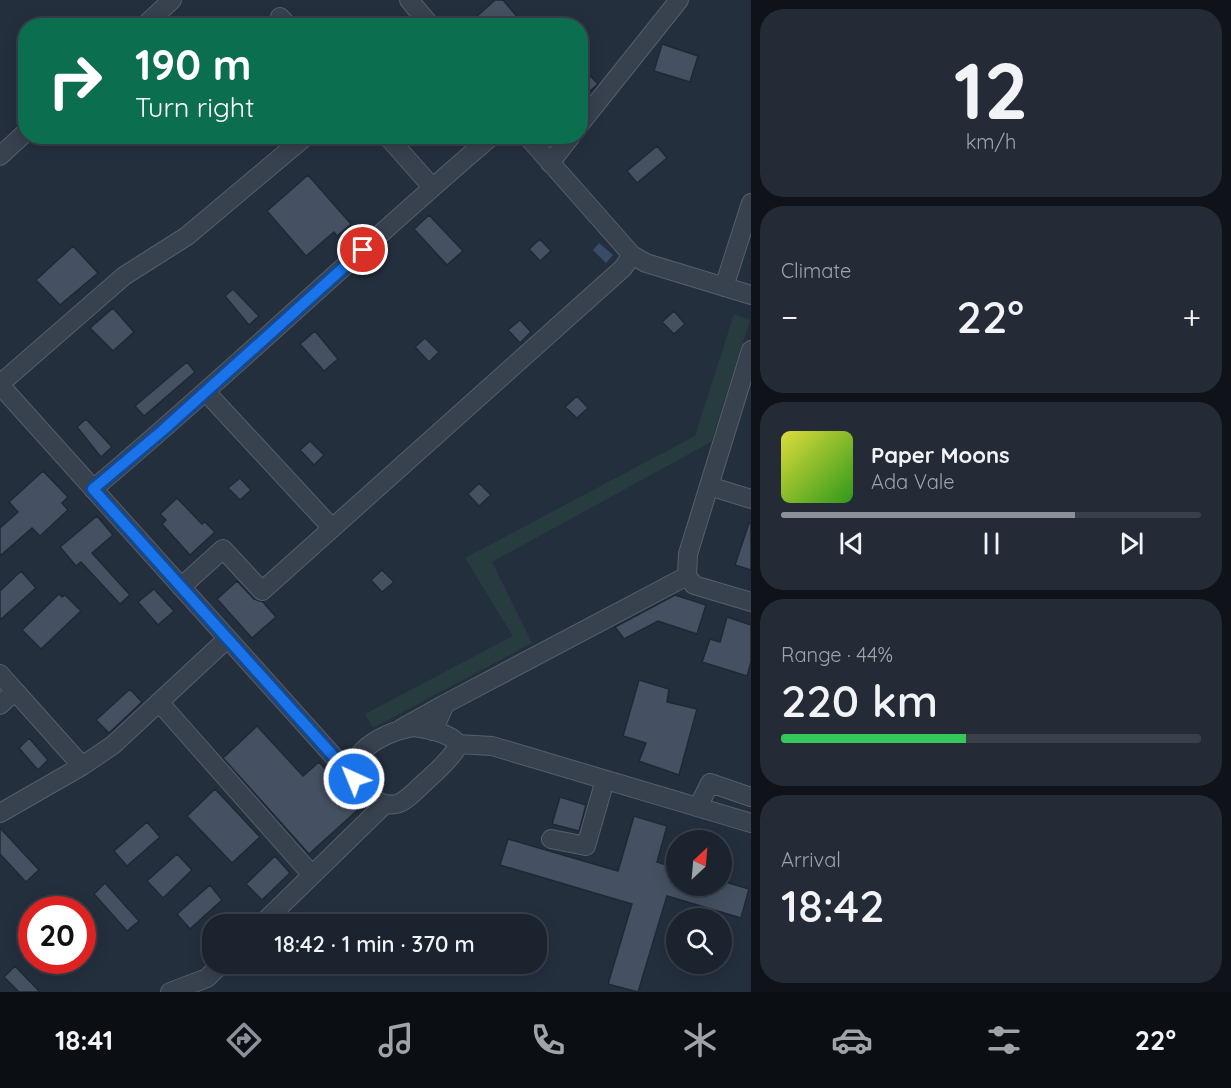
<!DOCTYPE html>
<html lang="en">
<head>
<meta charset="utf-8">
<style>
  :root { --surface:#1b232e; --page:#242b36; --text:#f1f3f6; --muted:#a0a4aa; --line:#39404a; --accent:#8c9099 }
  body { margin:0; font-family:Quicksand,sans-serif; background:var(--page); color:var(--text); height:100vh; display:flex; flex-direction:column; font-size:22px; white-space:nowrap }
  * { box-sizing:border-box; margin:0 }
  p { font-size:20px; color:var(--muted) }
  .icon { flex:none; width:33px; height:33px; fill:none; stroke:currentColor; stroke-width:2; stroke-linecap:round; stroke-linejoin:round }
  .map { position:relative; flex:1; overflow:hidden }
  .details { display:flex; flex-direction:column; gap:9px; padding:9px; background:#0f1319; width:480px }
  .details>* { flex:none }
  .banner { position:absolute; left:18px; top:18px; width:570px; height:126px; border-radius:24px; box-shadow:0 3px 15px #0003,0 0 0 2px var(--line); background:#0b6e4f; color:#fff; overflow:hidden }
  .needle { width:39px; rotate:26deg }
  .buttons { position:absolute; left:666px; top:830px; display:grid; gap:12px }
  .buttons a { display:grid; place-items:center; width:66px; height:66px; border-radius:50%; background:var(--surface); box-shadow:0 3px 15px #0003,0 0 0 2px var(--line); font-size:30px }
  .speed { position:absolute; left:18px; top:896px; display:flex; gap:12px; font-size:30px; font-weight:700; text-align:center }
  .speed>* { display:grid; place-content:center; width:78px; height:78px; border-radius:50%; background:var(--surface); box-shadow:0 3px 15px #0003,0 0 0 2px var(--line); line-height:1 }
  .speed .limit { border:9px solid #d22; background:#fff; color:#111 }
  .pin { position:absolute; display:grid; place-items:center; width:51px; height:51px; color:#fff; margin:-26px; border:3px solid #fff; border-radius:50%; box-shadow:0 2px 6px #0007 }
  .me { position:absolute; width:66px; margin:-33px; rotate:316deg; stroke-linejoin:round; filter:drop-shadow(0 0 4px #0008) }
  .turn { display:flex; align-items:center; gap:21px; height:126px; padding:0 18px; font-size:27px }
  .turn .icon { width:78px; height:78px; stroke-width:2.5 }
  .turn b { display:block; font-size:42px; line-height:51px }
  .big { font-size:45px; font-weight:600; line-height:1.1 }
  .details .card { flex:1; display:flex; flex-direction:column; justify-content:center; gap:9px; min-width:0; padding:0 21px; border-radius:24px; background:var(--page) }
  .details .dial { align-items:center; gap:0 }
  .dial b { font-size:78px; line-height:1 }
  .song { display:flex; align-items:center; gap:18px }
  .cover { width:72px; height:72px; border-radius:9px; background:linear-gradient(135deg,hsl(60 70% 55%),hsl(110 70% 35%)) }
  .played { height:6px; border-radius:3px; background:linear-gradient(90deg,var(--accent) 70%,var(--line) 70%) }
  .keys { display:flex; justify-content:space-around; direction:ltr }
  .heat { display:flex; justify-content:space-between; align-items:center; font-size:33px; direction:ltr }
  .charge { height:9px; border-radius:4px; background:linear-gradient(90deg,#34c759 44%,var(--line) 0) }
  .trip { position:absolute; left:202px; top:914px; width:345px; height:60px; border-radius:24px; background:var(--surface); box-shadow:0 3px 15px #0003,0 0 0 2px var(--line); font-weight:600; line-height:60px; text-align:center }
  .tab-bar { display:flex; height:96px; justify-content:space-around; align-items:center; background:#0b0e12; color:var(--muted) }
  .tab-bar .icon { width:42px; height:42px }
  .tab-bar .current { color:var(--accent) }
  .tab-bar b { font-size:27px; color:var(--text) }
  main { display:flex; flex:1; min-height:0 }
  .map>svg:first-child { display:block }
  .green { fill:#263c3f }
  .water { fill:#394c67 }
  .building { fill:#455162; stroke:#1f2835; stroke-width:1.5 }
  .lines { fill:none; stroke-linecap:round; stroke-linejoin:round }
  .minor-casing { stroke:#565f6c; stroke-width:20 }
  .minor { stroke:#38414e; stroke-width:18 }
  .route-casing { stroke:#114b97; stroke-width:15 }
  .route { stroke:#1a73e8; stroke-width:10 }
</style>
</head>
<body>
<main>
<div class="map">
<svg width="751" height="992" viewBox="0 0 751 992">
  <rect width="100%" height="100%" fill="#242f3e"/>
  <path class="green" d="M734,314L750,320L711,442L492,562L532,643L373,728L365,714L513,636L465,558L695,436Z"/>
  <path class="water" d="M599,243L613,255L606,263L593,250Z"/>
  <path class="building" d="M495,0H503L525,26H466Z
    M662,44L698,56L690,82L654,71Z
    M580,65L598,84L580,100Z
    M657,146L667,158L637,183L627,171Z
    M308,175L351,224L337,236L334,232L306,256L267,211Z
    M429,215L463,251L447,265L414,229Z
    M540,239L551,251L540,261L529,249Z
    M73,246L98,273L60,305L36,280Z
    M233,289L259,316L249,325L225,296Z
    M113,308L134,332L113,351L90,328Z
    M674,311L685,324L674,334L662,322Z
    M520,320L531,332L520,343L508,330Z
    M315,331L338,359L324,371L300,344Z
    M425,338L439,352L429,362L415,347Z
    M187,362L195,372L144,416L135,406Z
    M577,396L588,408L577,418L565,407Z
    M86,419L112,447L101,457L77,427Z
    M310,441L324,455L314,465L300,450Z
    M43,471L68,497L62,503L68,510L40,536L32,528L0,556V528L18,512L9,502Z
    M240,478L251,490L240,500L228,488Z
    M479,483L491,495L479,506L468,494Z
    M177,498L202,524L205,522L215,532L190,555L162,524L166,520L160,514Z
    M97,516L113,535L92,553L130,595L120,604L81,562L76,566L60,547Z
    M749,523H751V570L735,565Z
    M382,570L394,582L382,592L371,580Z
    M21,571L36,588L0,620V591Z
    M237,581L254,599L263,602L276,617L252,638L217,599Z
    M154,589L174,611L158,625L138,602Z
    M59,594L62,597L65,595L81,611L41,649L22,630Z
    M675,595L706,605L697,634L658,621L624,639L615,627Z
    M727,617L751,625V662L747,676L702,662L710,639L720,642Z
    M639,680L669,689L667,702L697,709L679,775L639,761L646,743L623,736Z
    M130,689L142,702L109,733L96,720Z
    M257,726L303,776L319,762L361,807L309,854L223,758Z
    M29,738L48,760L38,770L19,748Z
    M215,789L260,837L232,863L187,816Z
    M560,797L586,805L579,831L552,824Z
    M634,816L667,826L657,862L676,868V885H722V881L749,889L741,918L667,896L638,992L608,984L632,904L500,865L508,839L618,871Z
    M147,822L160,837L127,866L114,851Z
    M0,828L39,870L26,882L0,854Z
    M177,854L192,870L163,898L147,881Z
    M275,856L290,873L262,900L246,884Z
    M105,883L139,921L127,931L94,894Z
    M210,885L222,900L190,929L177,914Z
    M15,966L40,992H19L4,977Z"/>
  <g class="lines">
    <g class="minor-casing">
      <path id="minor" d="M409,0L431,26
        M280,17L288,26
        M144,26L172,0
        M580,124L679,0
        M387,136L432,187
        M527,136L632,255L646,263L751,295
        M0,156L26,132
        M550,163L571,136
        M724,287L751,203
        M751,350L688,554L687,576L694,585L751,602
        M0,384L124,276L187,236L306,136
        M0,385L354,779
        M206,392L332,528
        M709,486L751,499
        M93,489C229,375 357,251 492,136
        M181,587L223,549L262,591L623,268L632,255
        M0,674L15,691
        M159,702L312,875
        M445,704L687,576
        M0,705L15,691L82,766
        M413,727C427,729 449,732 458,744L457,748C449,761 436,772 425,782C417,789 406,802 396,804C386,806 377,802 370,796C325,764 380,732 413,727Z
        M402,728L445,704L433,731
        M458,744L492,746L751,823
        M698,807L710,783L751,797
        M0,813L82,766L113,745L227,639
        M551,839L586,846L605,780
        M262,924L385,804
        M170,992L207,978L222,963"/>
    </g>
    <use href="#minor" class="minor"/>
  </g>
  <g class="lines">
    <g class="route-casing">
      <path id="route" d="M354,779L93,489L162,431L363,250"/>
    </g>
    <use href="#route" class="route"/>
  </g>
</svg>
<div class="buttons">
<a><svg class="needle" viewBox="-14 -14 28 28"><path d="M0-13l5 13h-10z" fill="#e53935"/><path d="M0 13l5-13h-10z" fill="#a0a4aa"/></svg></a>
<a><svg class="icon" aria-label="search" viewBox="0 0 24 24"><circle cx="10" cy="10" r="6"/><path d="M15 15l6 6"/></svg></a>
</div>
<div class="speed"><div class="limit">20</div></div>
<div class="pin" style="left:363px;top:250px;background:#d93025"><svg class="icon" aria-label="arrive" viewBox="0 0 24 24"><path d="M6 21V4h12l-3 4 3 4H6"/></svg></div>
<svg class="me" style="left:354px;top:779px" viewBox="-20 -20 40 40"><circle r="17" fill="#1a73e8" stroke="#fff" stroke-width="3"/><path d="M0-11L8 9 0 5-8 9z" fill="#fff"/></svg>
<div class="trip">18:42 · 1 min · 370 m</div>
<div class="banner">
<div class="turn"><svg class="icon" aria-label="right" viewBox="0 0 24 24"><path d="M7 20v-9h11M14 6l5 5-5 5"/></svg><div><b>190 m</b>Turn right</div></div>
</div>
</div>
<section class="details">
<div class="card dial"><b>12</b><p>km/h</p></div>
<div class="card"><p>Climate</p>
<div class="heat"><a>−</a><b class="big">22°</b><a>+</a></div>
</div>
<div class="card">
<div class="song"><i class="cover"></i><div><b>Paper Moons</b><p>Ada Vale</p></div></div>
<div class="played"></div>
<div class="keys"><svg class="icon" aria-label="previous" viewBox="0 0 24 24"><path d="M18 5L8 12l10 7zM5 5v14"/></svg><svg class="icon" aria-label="pause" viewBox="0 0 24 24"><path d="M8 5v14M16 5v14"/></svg><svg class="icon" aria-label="next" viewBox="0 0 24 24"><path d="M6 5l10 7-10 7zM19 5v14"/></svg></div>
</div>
<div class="card"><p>Range · 44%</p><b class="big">220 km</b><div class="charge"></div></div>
<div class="card"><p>Arrival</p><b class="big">18:42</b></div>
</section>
</main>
<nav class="tab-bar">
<b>18:41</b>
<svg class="icon current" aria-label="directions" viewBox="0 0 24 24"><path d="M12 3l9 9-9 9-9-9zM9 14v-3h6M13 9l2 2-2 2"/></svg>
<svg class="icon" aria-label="music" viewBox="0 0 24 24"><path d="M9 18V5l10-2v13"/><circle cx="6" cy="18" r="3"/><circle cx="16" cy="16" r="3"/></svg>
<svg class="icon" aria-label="phone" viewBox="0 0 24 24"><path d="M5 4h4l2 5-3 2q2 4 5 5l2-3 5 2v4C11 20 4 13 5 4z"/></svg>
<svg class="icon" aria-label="climate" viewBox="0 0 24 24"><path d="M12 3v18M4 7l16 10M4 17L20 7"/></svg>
<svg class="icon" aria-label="car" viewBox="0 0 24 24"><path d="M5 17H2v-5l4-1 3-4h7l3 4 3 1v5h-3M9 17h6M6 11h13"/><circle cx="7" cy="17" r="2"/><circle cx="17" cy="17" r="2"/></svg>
<svg class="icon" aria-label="filters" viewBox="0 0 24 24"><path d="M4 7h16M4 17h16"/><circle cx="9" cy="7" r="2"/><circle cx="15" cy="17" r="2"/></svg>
<b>22°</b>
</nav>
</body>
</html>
